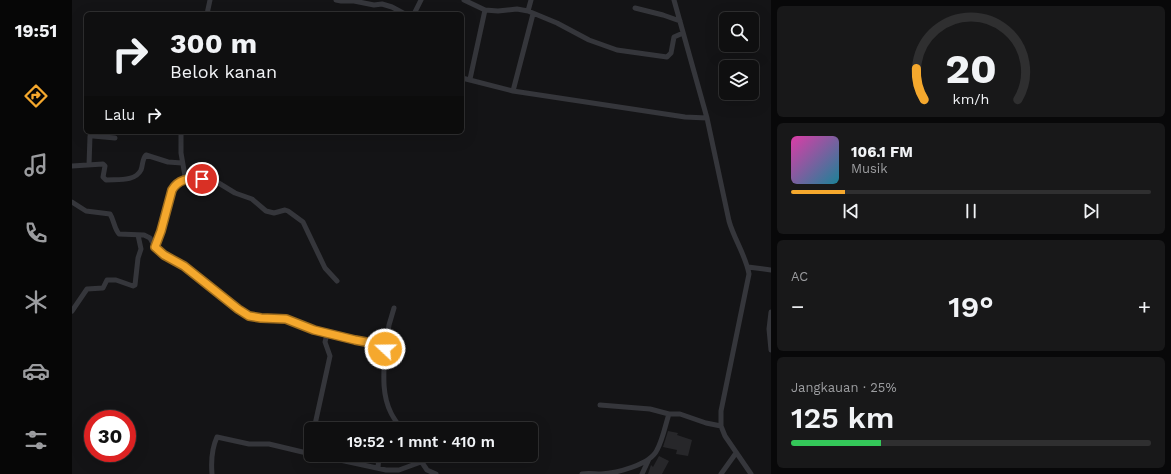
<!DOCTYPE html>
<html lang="id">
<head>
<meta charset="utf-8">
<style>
  :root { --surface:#0f0f10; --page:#181819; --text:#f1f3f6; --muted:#9b9c9f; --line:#2f2f30; --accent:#f5a82d }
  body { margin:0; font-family:"Work Sans",sans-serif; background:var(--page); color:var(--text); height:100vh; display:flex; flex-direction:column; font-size:15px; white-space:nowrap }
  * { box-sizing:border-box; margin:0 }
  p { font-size:13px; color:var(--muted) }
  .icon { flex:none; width:22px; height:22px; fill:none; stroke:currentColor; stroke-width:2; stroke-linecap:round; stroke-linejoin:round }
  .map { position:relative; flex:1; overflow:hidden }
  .side { display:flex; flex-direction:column; gap:6px; padding:6px; background:#080809; width:400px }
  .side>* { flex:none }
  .banner { position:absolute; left:12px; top:12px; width:380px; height:122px; border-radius:6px; box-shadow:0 4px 16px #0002,0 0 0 1px var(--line); background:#0f0f10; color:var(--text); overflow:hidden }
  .tools { position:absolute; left:647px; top:12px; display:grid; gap:8px }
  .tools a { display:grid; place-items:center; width:40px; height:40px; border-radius:6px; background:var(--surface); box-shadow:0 4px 16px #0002,0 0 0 1px var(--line); font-size:20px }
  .speed { position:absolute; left:12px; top:410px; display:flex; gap:8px; font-size:20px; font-weight:700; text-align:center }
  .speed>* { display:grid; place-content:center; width:52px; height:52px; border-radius:50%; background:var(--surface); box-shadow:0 4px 16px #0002,0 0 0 1px var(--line); line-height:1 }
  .speed .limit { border:6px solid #d22; background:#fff; color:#111 }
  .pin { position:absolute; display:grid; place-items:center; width:34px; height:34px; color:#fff; margin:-17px; border:2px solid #fff; border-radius:50%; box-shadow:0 1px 4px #0007 }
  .me { position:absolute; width:44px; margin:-22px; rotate:291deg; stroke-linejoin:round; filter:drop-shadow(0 0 3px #0008) }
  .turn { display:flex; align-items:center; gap:14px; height:84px; padding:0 20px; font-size:18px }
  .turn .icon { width:52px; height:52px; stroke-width:2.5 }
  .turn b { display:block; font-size:28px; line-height:34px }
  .then { display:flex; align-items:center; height:38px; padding:0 20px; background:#0003; gap:8px; font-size:15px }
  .big { font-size:30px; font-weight:600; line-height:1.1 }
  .side .widget { flex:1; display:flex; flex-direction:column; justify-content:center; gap:6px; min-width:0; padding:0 14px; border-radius:6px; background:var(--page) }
  .side .dial { align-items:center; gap:0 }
  .dial svg { height:104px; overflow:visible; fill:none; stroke:var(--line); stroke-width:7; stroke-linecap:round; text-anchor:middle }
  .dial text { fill:var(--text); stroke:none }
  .song { display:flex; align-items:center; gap:12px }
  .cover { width:48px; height:48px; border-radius:6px; background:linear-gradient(135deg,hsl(320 70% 55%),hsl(190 70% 35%)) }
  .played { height:4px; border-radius:2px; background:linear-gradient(90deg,var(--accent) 15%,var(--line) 15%) }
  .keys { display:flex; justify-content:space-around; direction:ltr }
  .heat { display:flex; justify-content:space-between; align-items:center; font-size:22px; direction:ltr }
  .charge { height:6px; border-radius:3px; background:linear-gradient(90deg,#34c759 25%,var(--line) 0) }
  .trip { position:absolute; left:232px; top:422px; width:234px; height:40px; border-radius:6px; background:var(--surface); box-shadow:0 4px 16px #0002,0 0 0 1px var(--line); font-weight:600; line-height:40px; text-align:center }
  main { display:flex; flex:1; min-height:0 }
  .tabs { display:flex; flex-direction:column; width:72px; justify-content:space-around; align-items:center; background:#060606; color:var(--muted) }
  .tabs .icon { width:28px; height:28px }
  .tabs .selected { color:var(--accent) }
  .tabs b { font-size:18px; color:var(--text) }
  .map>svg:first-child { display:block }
  .building { fill:#27272a }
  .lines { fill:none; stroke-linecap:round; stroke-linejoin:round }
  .minor { stroke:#35363b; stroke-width:5 }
  .route-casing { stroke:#9f6d1d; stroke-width:10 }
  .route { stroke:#f5a82d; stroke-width:7 }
</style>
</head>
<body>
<main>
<nav class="tabs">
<b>19:51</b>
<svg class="icon selected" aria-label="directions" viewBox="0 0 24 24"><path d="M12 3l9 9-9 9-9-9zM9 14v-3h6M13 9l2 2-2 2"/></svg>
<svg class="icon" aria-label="music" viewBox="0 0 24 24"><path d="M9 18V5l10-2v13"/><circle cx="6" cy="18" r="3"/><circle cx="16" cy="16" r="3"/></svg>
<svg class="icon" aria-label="phone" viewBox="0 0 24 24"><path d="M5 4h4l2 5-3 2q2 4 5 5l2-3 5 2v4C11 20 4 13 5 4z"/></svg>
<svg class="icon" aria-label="climate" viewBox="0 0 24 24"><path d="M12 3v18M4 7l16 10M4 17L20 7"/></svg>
<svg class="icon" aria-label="car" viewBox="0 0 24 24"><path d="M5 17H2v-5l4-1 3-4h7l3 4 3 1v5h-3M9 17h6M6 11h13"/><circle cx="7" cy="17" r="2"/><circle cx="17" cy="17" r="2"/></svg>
<svg class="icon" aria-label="filters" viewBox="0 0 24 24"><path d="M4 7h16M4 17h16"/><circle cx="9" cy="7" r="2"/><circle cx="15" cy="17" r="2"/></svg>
</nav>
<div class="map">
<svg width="699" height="474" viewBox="0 0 699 474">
  <rect width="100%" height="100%" fill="#141416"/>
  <path class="building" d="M596,431L606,433L605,435L620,440L616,456L604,454L605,450L591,447Z
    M587,456L597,461L590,474H576L579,465L581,467Z"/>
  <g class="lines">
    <path class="minor" d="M264,0L269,1H282L302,5L310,4L320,7L333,14
      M392,0L413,10L426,11L445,9L456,11L485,23L517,40L545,50L595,57L599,53L602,37L611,33
      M602,0L635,118L657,221C662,239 674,256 677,274L649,411V426L653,436L679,474
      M563,8L591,15L608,21
      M456,11L459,0
      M135,14L138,0
      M342,14L349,0
      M390,78L441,91L613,117L635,118
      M398,79L413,10
      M441,91L461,14
      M17,165L18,136H21L43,138
      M0,166L31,164L33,166L31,177L34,180C45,179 63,182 69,170C71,165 70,159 74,155L96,162L110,163
      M111,179H130L145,182L163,193L180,199L194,211L202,213L213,210L216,211L231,222L253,268L265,281
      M0,202L14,211L38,214C42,220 42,228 47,234L72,235L78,238L83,247L92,255L112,266L166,309L177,316L189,318L214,319L242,331L305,344L313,349C312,371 309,393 319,413C322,419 326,424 329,429
      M83,247L89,231L100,190L113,176L109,153V132
      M676,267L699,270
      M0,311L15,289L31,288L35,280H44L61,286L63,285L66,258L69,249L66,235
      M699,312L697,329L699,350
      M313,349L317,325L322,308
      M528,405L578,409L597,414
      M242,429L258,356L253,342L255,334
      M245,455L314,470H327L349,462
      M345,455L355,470L364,474
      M306,468L307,455
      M140,474C139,462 140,448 145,437L177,444H197L239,454
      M510,474C516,473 523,474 529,474C544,473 578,465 585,450C591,439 593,426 597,414H608L634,423L649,426
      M570,474L577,459
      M649,474L664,453"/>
  </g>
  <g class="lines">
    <g class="route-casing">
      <path id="route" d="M130,179C117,179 107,178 100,190L89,231L83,247L92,255L112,266L166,309L177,316L189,318L214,319L242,330L283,340L305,344L313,349"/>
    </g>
    <use href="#route" class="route"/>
  </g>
</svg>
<div class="tools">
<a><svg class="icon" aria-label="search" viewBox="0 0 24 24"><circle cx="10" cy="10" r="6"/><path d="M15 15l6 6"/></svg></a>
<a><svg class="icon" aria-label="layers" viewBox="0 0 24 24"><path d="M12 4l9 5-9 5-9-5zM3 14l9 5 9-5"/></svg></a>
</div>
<div class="speed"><div class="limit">30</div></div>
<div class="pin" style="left:130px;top:179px;background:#d93025"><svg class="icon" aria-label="arrive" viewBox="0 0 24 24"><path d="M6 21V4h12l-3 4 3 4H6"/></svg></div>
<svg class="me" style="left:313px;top:349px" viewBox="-20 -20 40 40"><circle r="17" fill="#f5a82d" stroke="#fff" stroke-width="3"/><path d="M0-11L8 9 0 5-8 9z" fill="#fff"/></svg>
<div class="trip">19:52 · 1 mnt · 410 m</div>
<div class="banner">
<div class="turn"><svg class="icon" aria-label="right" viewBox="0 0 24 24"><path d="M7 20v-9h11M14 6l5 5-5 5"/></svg><div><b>300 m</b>Belok kanan</div></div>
<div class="then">Lalu<svg class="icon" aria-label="right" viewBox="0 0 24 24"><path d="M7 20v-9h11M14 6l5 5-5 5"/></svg></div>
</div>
</div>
<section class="side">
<div class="widget dial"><svg viewBox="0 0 100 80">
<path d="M14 69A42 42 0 1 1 86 69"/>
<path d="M14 69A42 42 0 0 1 8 45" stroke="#f5a82d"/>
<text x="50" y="56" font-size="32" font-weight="700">20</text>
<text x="50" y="72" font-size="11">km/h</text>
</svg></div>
<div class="widget">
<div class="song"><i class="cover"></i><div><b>106.1 FM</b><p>Musik</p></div></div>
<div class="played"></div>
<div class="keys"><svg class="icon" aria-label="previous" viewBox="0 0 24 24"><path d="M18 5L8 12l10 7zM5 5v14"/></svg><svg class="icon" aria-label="pause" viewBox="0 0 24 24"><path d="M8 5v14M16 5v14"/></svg><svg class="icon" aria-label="next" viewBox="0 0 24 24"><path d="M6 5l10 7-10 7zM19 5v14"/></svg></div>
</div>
<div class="widget"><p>AC</p>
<div class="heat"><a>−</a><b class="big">19°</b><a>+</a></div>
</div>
<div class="widget"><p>Jangkauan · 25%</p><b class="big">125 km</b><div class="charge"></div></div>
</section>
</main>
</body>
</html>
